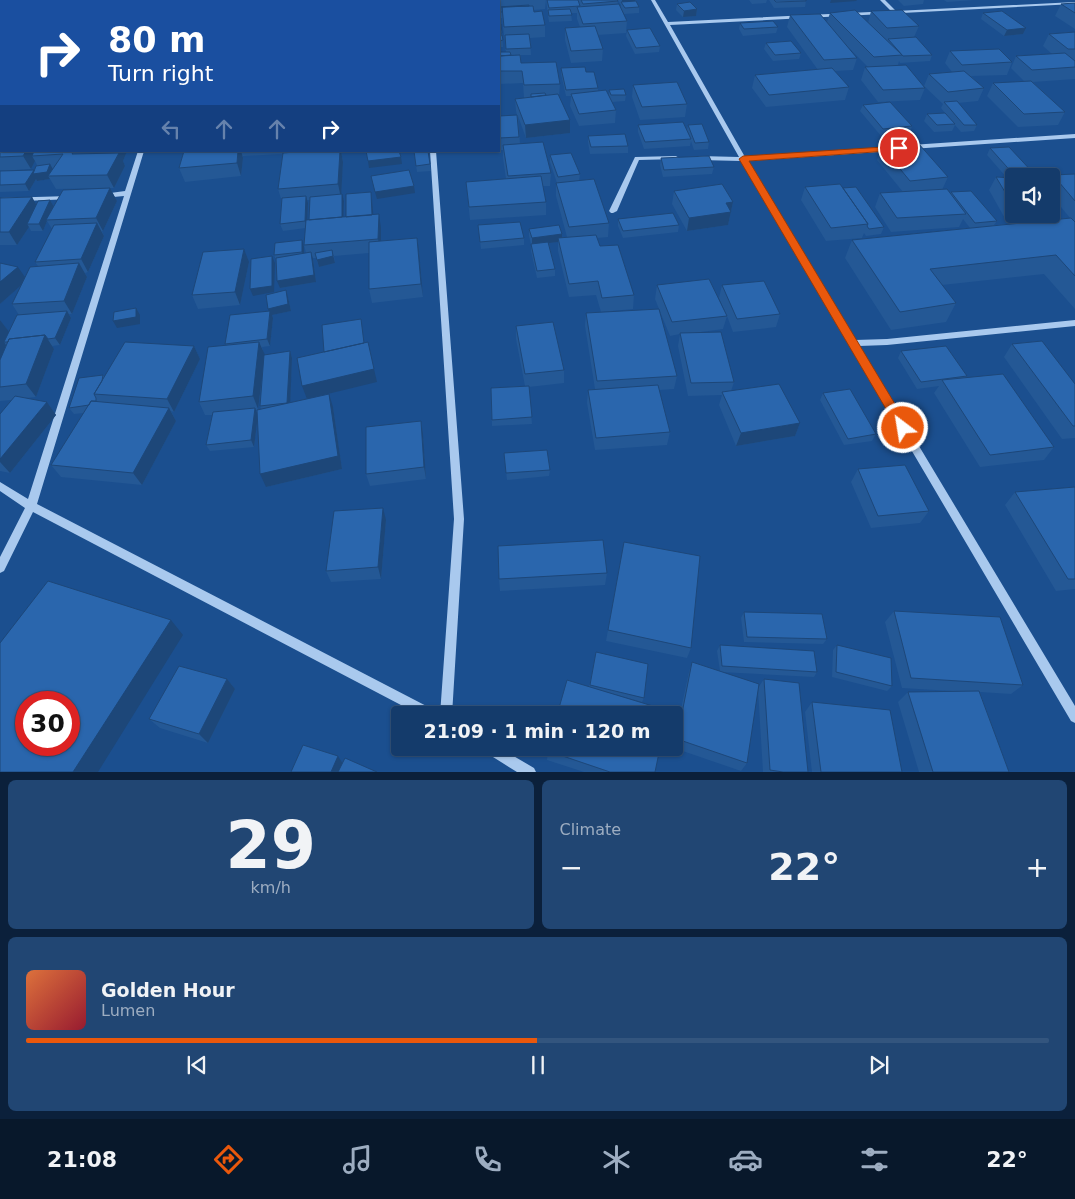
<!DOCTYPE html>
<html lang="en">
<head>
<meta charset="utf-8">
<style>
  :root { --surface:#143b6b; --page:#214673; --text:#f1f3f6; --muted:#9dadc1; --line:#33557e; --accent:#ea580c }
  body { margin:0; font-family:"DejaVu Sans",sans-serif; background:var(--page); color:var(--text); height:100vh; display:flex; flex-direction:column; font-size:19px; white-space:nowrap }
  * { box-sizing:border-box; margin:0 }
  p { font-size:16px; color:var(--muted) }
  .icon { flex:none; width:28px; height:28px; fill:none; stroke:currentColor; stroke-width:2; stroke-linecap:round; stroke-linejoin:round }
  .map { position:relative; height:772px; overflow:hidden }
  .side { display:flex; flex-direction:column; gap:8px; padding:8px; background:#0b203b; flex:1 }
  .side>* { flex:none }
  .top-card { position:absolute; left:0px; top:0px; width:500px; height:152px; box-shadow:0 1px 4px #0004,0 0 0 1px var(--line); background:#1a4fa0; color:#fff; overflow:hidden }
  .controls { position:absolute; left:1005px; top:168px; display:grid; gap:10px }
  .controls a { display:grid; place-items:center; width:55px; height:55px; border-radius:5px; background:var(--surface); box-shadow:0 1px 4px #0004,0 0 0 1px var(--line); font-size:25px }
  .speed { position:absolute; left:15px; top:691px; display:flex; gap:10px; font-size:25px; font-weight:700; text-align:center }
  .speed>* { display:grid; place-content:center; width:65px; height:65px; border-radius:50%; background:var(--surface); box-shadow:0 1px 4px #0004,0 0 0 1px var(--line); line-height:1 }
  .speed .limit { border:8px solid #d22; background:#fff; color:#111 }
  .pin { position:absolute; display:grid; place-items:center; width:42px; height:42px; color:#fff; margin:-21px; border:2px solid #fff; border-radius:50%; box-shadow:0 1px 5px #0007 }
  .me { position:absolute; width:55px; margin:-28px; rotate:329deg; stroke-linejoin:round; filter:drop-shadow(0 0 4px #0008) }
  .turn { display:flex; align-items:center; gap:18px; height:105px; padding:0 25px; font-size:22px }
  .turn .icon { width:65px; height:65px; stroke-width:2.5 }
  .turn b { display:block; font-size:35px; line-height:42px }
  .lanes { display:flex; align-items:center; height:48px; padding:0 25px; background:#0003; justify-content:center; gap:25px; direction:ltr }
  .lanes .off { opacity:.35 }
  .big { font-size:38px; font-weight:700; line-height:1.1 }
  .side .tile { flex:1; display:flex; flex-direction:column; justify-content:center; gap:8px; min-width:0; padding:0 18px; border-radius:8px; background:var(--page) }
  .side .dial { align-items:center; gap:0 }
  .dial b { font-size:65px; line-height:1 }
  .song { display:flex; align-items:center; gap:15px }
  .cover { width:60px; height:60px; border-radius:8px; background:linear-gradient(135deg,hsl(20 70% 55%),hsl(350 70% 35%)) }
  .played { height:5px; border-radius:2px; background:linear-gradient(90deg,var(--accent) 50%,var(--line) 50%) }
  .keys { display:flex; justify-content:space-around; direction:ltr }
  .heat { display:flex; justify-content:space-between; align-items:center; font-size:28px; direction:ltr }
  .side .tiles { flex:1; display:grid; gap:8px; grid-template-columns:1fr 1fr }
  .tile:last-child { grid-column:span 2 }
  .trip { position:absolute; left:391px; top:706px; width:292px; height:50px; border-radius:5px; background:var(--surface); box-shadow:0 1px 4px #0004,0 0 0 1px var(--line); font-weight:700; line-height:50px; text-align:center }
  .tabs { display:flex; height:80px; justify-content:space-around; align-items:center; background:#08182b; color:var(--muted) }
  .tabs .icon { width:35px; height:35px }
  .tabs .active { color:var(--accent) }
  .tabs b { font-size:22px; color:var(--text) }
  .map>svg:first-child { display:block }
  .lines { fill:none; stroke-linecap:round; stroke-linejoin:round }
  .minor { fill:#a9c9ee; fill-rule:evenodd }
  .wall { fill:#245895; fill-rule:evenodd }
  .shaded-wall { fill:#1d4779 }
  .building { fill:#2a66ad; stroke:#1d4779; fill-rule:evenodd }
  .route { fill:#ea580c; stroke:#983908 }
</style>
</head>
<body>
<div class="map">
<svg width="1075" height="772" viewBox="0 0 1075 772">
  <rect width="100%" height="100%" fill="#1b4f8f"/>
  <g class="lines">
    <path class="minor" d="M420,0H424V1H420Z
      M651,0H655L668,22L891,11L880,0H885L896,11L1075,2V4L670,25L745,157L893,147L896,149L893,151L747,161L855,340L887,339L1075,320V326L887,345L859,346L1075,706V723L1071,721L741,161L699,160L696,158L699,156L739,157Z
      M1075,134V138L911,149L908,147L911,145Z
      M138,151H144L37,504L436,711L438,715H420L33,512L4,571L0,573V557L25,508L0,491V482L28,499L124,196L103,198L100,196L103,194L125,191Z
      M430,151H436L464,519L452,715H440L454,519Z
      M676,156L679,158L678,159L639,160L617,211L613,213H611L609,211L635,157Z
      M70,196L73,198L72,199L0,202V198Z
      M483,748H500L534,768L536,772H517L485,752Z"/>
  </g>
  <path class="wall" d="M0,0H41L1,1V12H0Z
    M207,0H368L367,1H207Z
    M463,0H546L545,9L534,10V12L545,25V37L530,38L531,55H521V63L560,84L559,97L570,120V133L526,138L518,116L520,144L551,173L550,186H543L546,202V215L470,220L466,182L506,179L503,158V150H499V116L517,115L516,111L515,99L524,98L523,83L499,84V52H506L502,18H499V1H463Z
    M546,0H617L618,4L621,7V5L618,0H635L639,7V13L624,14L622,10L627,21L626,33L598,35L603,49L602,61L571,63L565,40V28L580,27L577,19V13H571L572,21L549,22Z
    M749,0H767L766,3L752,4Z
    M769,0H806V1L805,7L774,8Z
    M898,0H924L923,4L904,6Z
    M944,0H974L947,2Z
    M1075,3V29L1055,16L1061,4Z
    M677,4L697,9L696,16L683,17L676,10Z
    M871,11L919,26L914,37L932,55L930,61L900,63L899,61L898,65L924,86L929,74L952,72L945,63L950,51L1012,62L1007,75L971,76L984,88L978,101L958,103L977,125L974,131L961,132L955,125L952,131L934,132L924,121L927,114L945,113L941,108L943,104L924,86L925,88L920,100L878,102L861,80L865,67H868L847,46L857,58L853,70L835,71L849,87L845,100L766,107L752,88L755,75L818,70L787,27L790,15L827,22L830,13L868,23Z
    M983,13L1026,28L1023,34L1004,36L981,19Z
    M740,23L778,27L776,33L743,36L739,29Z
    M499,24L502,33L503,47H499Z
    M0,27H1V104H0Z
    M627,30L660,46L659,52L635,54L626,36Z
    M1075,32V79L1033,82L1065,112L1058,125L1018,127L987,96L993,83L1024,81L1011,68L1016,56L1052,54L1043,46L1049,34Z
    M766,43L801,53L799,59L773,61L764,49Z
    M561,68L586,72L598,88V91L609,95V90L626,95L625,101L612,102L616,110L615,123L579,126L570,106L571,96H566L561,74Z
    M633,85L687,104L685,117L640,120L632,97Z
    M863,105L912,126L910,133L881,136L860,111Z
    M0,125L1,151H127L123,161L125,166L114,188H110L117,201L103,231H102L104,236L88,272L85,273L87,277L72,314H69L71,318L60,345L52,346L54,349L36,397L26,398L47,402L56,415L10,473L0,471V414L12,400L0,401V320L9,332L19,315L12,304L21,285L0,304V263L25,278L38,266L35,262L52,229L47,221L43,231H31L29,227L17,245H0V198L32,197L36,205L50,200L54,207L110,188L56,189L50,179L37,181L36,179L29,191L0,192V171L34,170V171L37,165L35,161L31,169L0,171Z
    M638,125L687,130L688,125L709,142L708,149L694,150L691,141L690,146L644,149L638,132Z
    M588,136L628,146V153L590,154L588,142Z
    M882,147L948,177L942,190L950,193L951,192L997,221L994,225L1021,223L1007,222L989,190L996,177L1007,178L987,155L990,148L1036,176H1014V214H1051V178L1053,175L1075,174V309L1044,274L942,285L956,303L946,322L891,330L845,258L852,240L970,228L963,219L959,227L891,232L875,207L880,193L903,192L877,160ZM1052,196L1070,218L1056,219L1061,210Z
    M184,151H341L343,162L341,194L344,201L343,217H346L371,192L372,199L373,215L381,228V241L417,238L419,251L423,297L372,303L369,289V253L334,256L335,263L319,267L316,258H313L316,282L280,288L276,260L274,255L304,247V253H306L304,245L306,228L283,231L280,224L282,202L278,189L283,152V154L243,156V158L241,176L185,182L179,168ZM307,200H310L309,220H307L308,203Z
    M414,151H428L431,171L417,172Z
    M550,155L580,174L579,181L609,223L608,237L597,238L600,246L634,295L633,309L601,312L596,295L569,297L558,251V242L549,243L555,269V276L537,278L531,251V244L529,236V229L562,238L567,237L556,196V183H557L550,162Z
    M661,158L714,167L712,174L663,177L660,165Z
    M805,187L843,188L884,227L881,234L866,236L864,233L862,238L826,241L801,200Z
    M674,191L733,202L728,225L687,231L672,204Z
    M618,219L679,225L678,232L623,238L618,226Z
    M478,225L524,238V245L481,249Z
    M249,262L240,305L198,309L192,295Z
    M657,285L725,312L719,298L722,285L780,314L776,327L733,332L727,316L723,329L694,333L734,382L731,391L800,423L795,436L736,446L719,405L722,395L688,396L678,346L680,334L670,336L659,309L677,376L674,389L659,390L670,432L667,445L595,450L587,403L588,390L595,389L585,326L586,313L659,309L655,299Z
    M286,290L288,297L291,311L272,315L273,318L270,346L262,347L264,355L290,351L292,358L290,403L333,407L342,469L266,487L257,421L254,447L210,451L206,445L212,415H205L199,402L226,345L225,344L269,311ZM263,372L260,406L261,409L257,411L256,410L258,409Z
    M516,326L564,370V383L529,387L532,424L492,426L491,388L525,386L516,339Z
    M1012,344L1075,384V438L1062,439L1004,357Z
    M194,346L200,359L174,412L171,411L176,421L142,485L61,477L51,465L84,413L74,414L69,408L103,375L104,376Z
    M901,351L967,376L966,378L1054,447L1044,460L980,467L934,393L939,386L917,389L898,358Z
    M823,393L876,434L872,441L844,445L820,400Z
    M421,421L423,434L426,479L370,486L366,474Z
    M504,453L550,470L549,476L507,480Z
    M858,469L929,511L920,523L871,528L851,482Z
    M1075,487V589L1056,591L1005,505L1015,492Z
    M386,520L381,579L331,582L326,571Z
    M624,542L691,648L687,658L606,641Z
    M607,573L605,585L500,591L499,579Z
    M894,611L1023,685L1011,694L980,692L1009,772H919L898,702L908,692H968L902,688L885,622Z
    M744,612L827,639L823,644L744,642L741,618Z
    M720,645L817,672L814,677L720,672L758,688L764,679L808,772H763L758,690L747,763L741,771L674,748H675V737L689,672L692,662L720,671L717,651Z
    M837,645L892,686L887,691L832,677L833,650Z
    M596,652L644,698L642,702L589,687Z
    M227,679L235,689L208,743L160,728L149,719Z
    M812,702L902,772H812L805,712Z
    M548,751L655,772H584L547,760Z"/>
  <path class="shaded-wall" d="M222,0H257L258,1H222Z
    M622,0H635V4L622,3Z
    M831,0H857L856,1L830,3Z
    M697,9L696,16L683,17L684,11Z
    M1026,28L1023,34L1004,36L1007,30Z
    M570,120V133L526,138L525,125Z
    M26,151H41L32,156L35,161L31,169L23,156Z
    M118,151H127L123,161L125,166L114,188L107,175L119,153Z
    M238,151H241L243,158L241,176L237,163Z
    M340,151H341L343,162L341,198L338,184Z
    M401,157L402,164L369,168L368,161Z
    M50,164L54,171L48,176L50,179L37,181L36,179L29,191L25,184L34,170L36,174Z
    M414,186L415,193L377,199L375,192Z
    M110,188L117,201L103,231L96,218Z
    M371,192L372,199L374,224L372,217Z
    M342,194L344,201L343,227L342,220Z
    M306,196L308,203L307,228L305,221Z
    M32,197L39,210L27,224L29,227L17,245L9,232Z
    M50,200L54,207L46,220L47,221L43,231L39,224Z
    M733,202L728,225L687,231L689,218L726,203Z
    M379,214L381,228V252L378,239Z
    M97,223L104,236L88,272L81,259Z
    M562,234V241L558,238V242L532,245V238Z
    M417,238L419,251L423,297L421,284Z
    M302,240L304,247V259L302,252Z
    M244,249L249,262L240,305L235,292Z
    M332,250L335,263L319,267L317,260Z
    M311,252L313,259L316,282L280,288L277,281Z
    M272,256L275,263L274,292L253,296L250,289Z
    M79,263L87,277L72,314L64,301Z
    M18,267L27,280L0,304V282Z
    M286,290L288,297L291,311L272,315L273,318L270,346L267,339L270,314L268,309Z
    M136,308L140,315V324L117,328L113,321Z
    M67,311L71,318L60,345L55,338Z
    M0,320L10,333L4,342L6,345L0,361V383Z
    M45,335L54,349L36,397L26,384Z
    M259,342L265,355L258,409L253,396Z
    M194,346L200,359L174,412L167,399Z
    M290,351L292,358L290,409L287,403Z
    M374,369L377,382L307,399L302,386Z
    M329,394L333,407L342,469L266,487L260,474Z
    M47,402L56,415L10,473L0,462V459Z
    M169,408L176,421L142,485L133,473Z
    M255,408L258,415L254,447L251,440Z
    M421,421L423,434L426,479L424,467Z
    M800,423L795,436L736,446L741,433Z
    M383,508L386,520L381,579L378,567Z
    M171,620L183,635L98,772H73Z
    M227,679L235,689L208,743L199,734Z
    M338,756L343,764L340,772H331Z"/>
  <path class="building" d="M0,0H29L28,1H1V6H0Z
    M50,0H75L74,1H49Z
    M207,0H222V1H207Z
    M256,0H309V1H256Z
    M320,0H364L363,1H319Z
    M446,0H463V1H446Z
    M464,0H491L464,1Z
    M547,0H578L580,6L549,8Z
    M581,0H617L618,1L583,4Z
    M774,0H806V1L776,2Z
    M636,1L639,7L625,8L621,2Z
    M690,2L697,9L684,11L677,4Z
    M1075,3V13L1061,4Z
    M619,4L627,21L583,24L577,7Z
    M529,5V6L502,7V12H499V7Z
    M533,6L534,12L542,11L545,25L504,27L502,7Z
    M570,9L572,15L549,16L548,10Z
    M855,10L902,55L874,57L830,13Z
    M902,10L919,26L887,28L871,11Z
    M1002,11L1026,28L1007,30L983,13Z
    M820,14L857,58L824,60L790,15Z
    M773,21L778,27L744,29L740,23Z
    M499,24H501L502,33L499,34Z
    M595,26L603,49L571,51L565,28Z
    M0,27H1V46H0Z
    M650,28L660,46L636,48L627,30Z
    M1075,32V49H1068L1049,34Z
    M529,34L531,48L506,49L505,35Z
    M499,35H502L503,40L499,41Z
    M916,37L932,55L903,56L888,39Z
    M791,41L801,53L775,55L766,43Z
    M0,46H1V57H0Z
    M999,49L1012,62L962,65L950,51Z
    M499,52H510L511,55L499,56Z
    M1065,53L1075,61V67L1032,70L1016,56Z
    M520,55L521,63L556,62L560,84L524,85L522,71H499V56Z
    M0,59H1V73H0Z
    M906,65L925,88L883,90L865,67Z
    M585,67L586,72H594L598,88L566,90L561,68Z
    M832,68L849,87L769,95L755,75Z
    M964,71L984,88L948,92L929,74Z
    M1031,81L1065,112L1024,114L993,83Z
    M677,82L687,104L642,107L633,85Z
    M0,84H1V97H0Z
    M624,89L626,95H611L609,90Z
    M606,90L616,110L579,114L571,94Z
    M545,93L546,95L531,97V94Z
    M558,94L570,120L525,125L515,99Z
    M957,101L977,125H964L944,102Z
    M890,102L912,126L883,129L863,105Z
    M945,113L955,124L937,125L927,114Z
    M517,115L519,137L499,138V116Z
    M683,122L691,139L645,142L638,125Z
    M702,124L709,142L695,143L688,125Z
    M0,130H1V151H26L23,156L0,157Z
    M625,134L628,146L591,147L588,136Z
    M543,142L551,173L508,176L503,145Z
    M918,143L948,177L910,181L882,147Z
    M1009,147L1036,176H1015L990,148Z
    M34,151H74L72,154L119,153L107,175L48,176L63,154L32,156Z
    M184,151H238L237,163L179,168Z
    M306,151H340L338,184L278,189L283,153Z
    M366,151H399L401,157L368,161Z
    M414,151H428L430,164L416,166Z
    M571,153L580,174L558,177L550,155Z
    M709,156L714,167L664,170L661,158Z
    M50,164L47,172L33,174L36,166Z
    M34,170L25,184L0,185V171Z
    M409,170L414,186L375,192L371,176Z
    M1075,174V201L1053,175Z
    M541,176L546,202L469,207L466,182Z
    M996,177L1014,178V207Z
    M594,179L609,223L569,227L556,183Z
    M722,184L733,202L726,203L731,212L689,218L674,191Z
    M840,184L868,224L831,228L805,187Z
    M856,187L884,227L869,229L867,226L868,224L843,188Z
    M110,188L96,218L46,220L63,190Z
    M947,189L966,214L897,218L880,193Z
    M971,191L997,221L975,223L951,192Z
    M371,192L372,215L346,217V194Z
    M342,194V217L309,220L310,197Z
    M1051,195L1061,210H1051Z
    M306,196L305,221L280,224L282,198Z
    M32,197L9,232H0V198Z
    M50,200L39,224H27L38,201Z
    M673,213L679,225L623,231L618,219Z
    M379,214L378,239L304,245L306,220Z
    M1071,218L1075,222V276L1056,255L930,269L956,303L900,312L852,240Z
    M520,222L524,238L480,242L478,225Z
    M97,223L81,259L35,262L54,225Z
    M559,225L562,234L532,238L529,229Z
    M596,235L600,246L618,245L634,295L602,298L598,281L569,284L558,238Z
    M417,238L421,284L369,289V242Z
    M302,240V252L274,255L275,243Z
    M548,242L555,269L537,271L531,244Z
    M244,249L235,292L192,295L203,252Z
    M332,250L333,256L317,260L315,253Z
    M311,252L314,275L277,281L276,258Z
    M272,256V286L250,289L251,259Z
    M0,263L18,267L0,282Z
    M79,263L64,301L12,304L30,267Z
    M709,279L727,316L672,322L657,285Z
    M764,281L780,314L737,319L722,285Z
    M286,290L288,304L268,309L266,295Z
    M136,308V317L113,321L114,312Z
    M659,309L677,376L597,381L586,313Z
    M67,311L55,338L48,339L45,335L9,339L8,342H4L17,315Z
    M270,311L267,339L225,344L230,315Z
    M361,319L364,343L324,352L322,325Z
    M553,322L564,370L525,374L516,326Z
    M721,332L734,382L691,383L680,333Z
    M45,335L26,384L0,387V360L9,339Z
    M1042,341L1075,384V426H1073L1012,344Z
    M125,342L194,346L167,399L94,394Z
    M259,342L253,396L199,402L208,347Z
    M368,342L374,369L302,386L297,358Z
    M946,346L967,376L921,382L901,351Z
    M290,351L287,403L260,406L264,355Z
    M1003,374L1054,447L990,455L942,380Z
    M103,375L102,381L94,394L96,398V401H91L89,405L69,408L79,378Z
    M779,384L800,423L741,433L722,392Z
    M658,385L670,432L596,438L588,390Z
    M529,386L532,417L492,420L491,388Z
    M850,389L876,434L848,439L823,393Z
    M329,394L338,456L260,474L257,410Z
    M15,396L47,402L0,459V414Z
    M91,401L169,408L133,473L51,465Z
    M255,408L251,440L206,445L213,412Z
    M421,421L424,467L366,474V427Z
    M547,450L550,470L506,473L504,453Z
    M905,465L929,511L878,516L858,469Z
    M1075,487V579H1068L1015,492Z
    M383,508L378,567L326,571L334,511Z
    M603,540L607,573L499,579L498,546Z
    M624,542L700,556L691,648L608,630Z
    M48,581L171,620L73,772H0V643ZM26,702H69V745H26Z
    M894,611L1000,617L1023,685L911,678Z
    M744,612L822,614L827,639L747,637Z
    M720,645L814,651L817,672L722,666Z
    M837,645L891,658L892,686L836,672Z
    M596,652L648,664L644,698L590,685Z
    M692,662L759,684L747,763L677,739Z
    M179,666L227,679L199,734L149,719Z
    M764,679L799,683L808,772H783L770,770Z
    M567,680L666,710L665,715H557Z
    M979,691L1009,772H933L908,692Z
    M812,702L890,710L902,772H821Z
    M303,745L338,756L331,772H291Z
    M549,748H660L655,772H610L548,751Z
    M345,758L377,772H338Z"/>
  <path class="route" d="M899,146H902V150L749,161L907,424L909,428L907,431H899L739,159L743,156Z"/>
</svg>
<div class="controls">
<a><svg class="icon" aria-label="sound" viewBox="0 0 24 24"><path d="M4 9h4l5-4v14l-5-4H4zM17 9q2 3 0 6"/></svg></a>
</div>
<div class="speed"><div class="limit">30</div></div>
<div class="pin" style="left:899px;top:148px;background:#d93025"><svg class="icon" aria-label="arrive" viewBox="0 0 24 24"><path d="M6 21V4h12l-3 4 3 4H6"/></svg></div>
<svg class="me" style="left:903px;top:428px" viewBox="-20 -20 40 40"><circle r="17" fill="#ea580c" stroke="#fff" stroke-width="3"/><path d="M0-11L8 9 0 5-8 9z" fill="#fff"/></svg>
<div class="trip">21:09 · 1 min · 120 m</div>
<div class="top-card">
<div class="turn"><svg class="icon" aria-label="right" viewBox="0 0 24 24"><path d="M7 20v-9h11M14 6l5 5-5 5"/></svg><div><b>80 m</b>Turn right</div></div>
<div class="lanes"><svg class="icon off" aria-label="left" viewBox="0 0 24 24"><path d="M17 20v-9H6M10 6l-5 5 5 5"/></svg><svg class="icon off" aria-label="ahead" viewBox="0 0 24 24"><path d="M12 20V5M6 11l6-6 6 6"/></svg><svg class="icon off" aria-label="ahead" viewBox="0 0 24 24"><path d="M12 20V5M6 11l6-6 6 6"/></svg><svg class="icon" aria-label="right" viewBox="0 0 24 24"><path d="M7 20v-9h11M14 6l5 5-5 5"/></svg></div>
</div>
</div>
<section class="side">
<div class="tiles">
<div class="tile dial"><b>29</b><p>km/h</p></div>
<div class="tile"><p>Climate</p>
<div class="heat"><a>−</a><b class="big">22°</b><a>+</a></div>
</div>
<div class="tile">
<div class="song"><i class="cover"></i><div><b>Golden Hour</b><p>Lumen</p></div></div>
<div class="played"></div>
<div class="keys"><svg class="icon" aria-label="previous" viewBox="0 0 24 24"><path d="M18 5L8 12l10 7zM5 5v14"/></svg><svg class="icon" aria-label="pause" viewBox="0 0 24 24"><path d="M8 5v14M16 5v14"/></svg><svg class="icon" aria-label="next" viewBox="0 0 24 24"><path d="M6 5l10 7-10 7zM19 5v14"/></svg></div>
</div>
</div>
</section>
<nav class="tabs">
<b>21:08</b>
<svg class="icon active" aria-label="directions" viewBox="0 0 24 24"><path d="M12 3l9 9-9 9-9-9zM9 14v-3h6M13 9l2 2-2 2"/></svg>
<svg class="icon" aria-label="music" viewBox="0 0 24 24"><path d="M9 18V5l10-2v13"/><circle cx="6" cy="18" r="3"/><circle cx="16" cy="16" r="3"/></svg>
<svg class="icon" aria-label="phone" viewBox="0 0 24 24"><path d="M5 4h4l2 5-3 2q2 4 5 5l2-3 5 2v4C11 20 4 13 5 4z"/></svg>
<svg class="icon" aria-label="climate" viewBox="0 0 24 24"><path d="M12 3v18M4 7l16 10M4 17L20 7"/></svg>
<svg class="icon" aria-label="car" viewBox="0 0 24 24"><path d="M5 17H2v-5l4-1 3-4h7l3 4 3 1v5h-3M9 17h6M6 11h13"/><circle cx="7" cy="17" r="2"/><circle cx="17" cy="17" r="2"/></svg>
<svg class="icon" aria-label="filters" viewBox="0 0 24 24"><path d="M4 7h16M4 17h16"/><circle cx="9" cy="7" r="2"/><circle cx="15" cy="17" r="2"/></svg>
<b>22°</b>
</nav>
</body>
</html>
